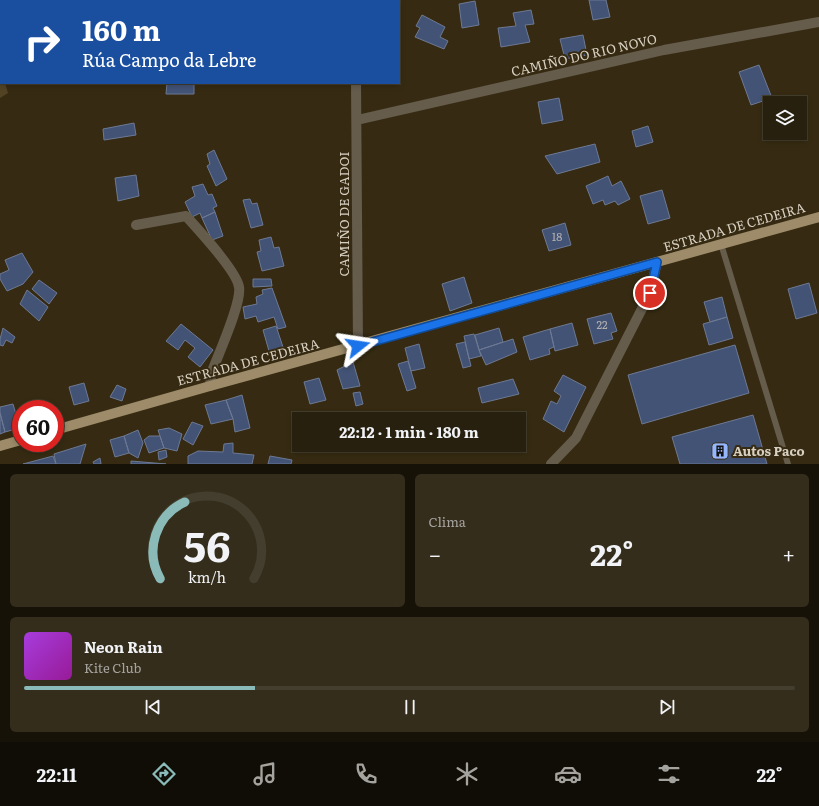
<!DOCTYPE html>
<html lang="es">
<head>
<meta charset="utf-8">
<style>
  :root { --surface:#28200e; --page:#342d1c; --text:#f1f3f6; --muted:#a5a39e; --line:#443e2e; --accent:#8bbbb9 }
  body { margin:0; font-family:Literata,serif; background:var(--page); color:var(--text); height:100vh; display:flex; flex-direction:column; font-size:15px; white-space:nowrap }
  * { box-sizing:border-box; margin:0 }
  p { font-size:13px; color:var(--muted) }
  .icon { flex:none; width:22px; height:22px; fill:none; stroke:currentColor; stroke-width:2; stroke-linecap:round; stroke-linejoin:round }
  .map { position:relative; height:464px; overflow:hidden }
  .details { display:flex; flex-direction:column; gap:10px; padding:10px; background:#161208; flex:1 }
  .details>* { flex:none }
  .banner { position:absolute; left:0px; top:0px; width:400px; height:84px; box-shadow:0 2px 6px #0003,0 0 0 1px var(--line); background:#1a4fa0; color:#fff; overflow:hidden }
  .buttons { position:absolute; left:763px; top:96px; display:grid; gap:8px }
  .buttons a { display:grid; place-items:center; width:44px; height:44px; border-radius:0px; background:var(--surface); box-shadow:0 2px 6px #0003,0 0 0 1px var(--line); font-size:20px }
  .speed { position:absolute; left:12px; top:400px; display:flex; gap:8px; font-size:20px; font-weight:700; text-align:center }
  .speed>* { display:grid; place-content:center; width:52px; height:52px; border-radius:50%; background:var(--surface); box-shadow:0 2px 6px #0003,0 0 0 1px var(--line); line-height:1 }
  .speed .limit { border:6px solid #d22; background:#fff; color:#111 }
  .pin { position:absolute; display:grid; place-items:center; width:34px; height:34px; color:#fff; margin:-17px; border:2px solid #fff; border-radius:50%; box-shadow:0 1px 4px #0007 }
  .me { position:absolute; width:44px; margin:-22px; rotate:75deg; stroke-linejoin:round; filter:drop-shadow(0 0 3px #0008) }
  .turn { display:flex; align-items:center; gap:14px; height:84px; padding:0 16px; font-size:18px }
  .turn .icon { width:52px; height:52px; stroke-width:2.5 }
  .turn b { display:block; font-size:28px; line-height:34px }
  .big { font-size:30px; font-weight:700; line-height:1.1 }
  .details .widget { flex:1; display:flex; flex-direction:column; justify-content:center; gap:6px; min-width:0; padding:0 14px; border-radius:6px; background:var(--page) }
  .details .dial { align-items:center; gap:0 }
  .dial svg { height:104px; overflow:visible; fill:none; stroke:var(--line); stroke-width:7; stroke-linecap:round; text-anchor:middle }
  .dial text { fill:var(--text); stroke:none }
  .song { display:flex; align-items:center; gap:12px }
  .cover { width:48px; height:48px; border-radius:6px; background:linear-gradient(135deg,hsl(280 70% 55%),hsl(300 70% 35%)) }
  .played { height:4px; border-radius:2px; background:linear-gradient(90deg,var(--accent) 30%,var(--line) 30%) }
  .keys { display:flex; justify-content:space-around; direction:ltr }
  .heat { display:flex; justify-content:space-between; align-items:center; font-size:22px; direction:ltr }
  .details .tiles { flex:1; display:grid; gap:10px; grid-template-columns:1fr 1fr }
  .widget:last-child { grid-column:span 2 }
  .trip { position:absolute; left:292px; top:412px; width:234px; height:40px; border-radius:0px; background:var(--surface); box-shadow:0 2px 6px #0003,0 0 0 1px var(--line); font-weight:700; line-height:40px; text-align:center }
  .menu { display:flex; height:64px; justify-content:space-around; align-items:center; background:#100d06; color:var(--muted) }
  .menu .icon { width:28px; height:28px }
  .menu .active { color:var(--accent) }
  .menu b { font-size:18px; color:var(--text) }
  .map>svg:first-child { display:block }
  .green { fill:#524324 }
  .building { fill:#435376; stroke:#6d7993 }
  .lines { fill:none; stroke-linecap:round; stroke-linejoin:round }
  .lane { stroke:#655c4c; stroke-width:6 }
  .street { stroke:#655c4c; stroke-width:10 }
  .primary { stroke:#9d8b69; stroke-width:10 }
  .route-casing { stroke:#114b97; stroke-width:10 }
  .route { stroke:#1a73e8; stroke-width:7 }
  .labels { text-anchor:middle; stroke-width:4; stroke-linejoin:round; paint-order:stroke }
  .number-label { font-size:11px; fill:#b3b1af }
  .street-label { font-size:13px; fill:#d8d0c2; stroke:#362b12 }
  .poi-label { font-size:13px; font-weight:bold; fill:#d8d0c2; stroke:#362b12; text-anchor:start }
</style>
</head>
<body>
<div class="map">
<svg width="819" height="464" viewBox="0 0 819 464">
  <rect width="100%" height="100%" fill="#362b12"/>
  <path class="green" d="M0,65L1,83H5L8,93L0,98Z"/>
  <path class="building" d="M589,0H606L610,17L593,20Z
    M475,1L479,25L462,28L459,4Z
    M531,10L534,24L525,25L530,42L501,47L498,28L516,26L513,13Z
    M422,15L445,27L440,37L448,41L444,49L415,37L420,28L416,26Z
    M583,35L587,55L565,59L560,39Z
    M759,65L772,98L751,105L739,72Z
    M167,83H194V94H166Z
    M559,98L563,120L542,124L538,102Z
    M134,123L136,135L104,140L103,129Z
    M648,126L653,142L636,147L632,131Z
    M595,144L600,162L557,174L545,156Z
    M214,150L227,179L216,186L207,166L210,164L207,154Z
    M136,175L139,196L118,201L115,178Z
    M608,176L612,186L621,181L630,199L618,205L615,201L605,205L603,200L593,204L586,186Z
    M203,184L208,195L212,194L217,206L213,208L215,212L202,218L200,213L192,217L185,202L195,196L192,187Z
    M662,190L670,218L648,224L640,196Z
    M250,199L252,204L257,203L263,225L251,228L243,200Z
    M215,212L223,236L212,240L202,218Z
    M565,223L571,245L549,251L542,230Z
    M271,237L274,248L279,247L284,266L262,271L257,252L261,251L259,240Z
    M22,253L33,272L23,284L7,291L0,279V274L9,270L5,260Z
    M464,277L472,303L450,311L442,284Z
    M253,279H271L272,286L253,287Z
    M39,280L57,293L49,304L32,289Z
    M809,283L817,313L796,319L788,289Z
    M272,288L286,327L278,329L274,317L258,322L256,316L245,319L243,307L257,304L256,297L263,294L262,290Z
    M27,290L48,307L39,321L20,304Z
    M722,297L727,317L710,322L704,302Z
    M611,313L617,331L611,333L613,339L594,344L587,319Z
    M727,317L733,338L709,345L703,324Z
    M572,323L578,345L555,351L550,329Z
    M181,324L213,350L200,367L188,357L195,348L185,340L178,350L166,341Z
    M276,326L283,347L269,351L263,330Z
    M3,328L15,337L12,343L6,340L3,346L0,345V339Z
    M499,328L503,342L479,350L475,335Z
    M550,329L554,347L549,349L550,354L530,360L523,337Z
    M474,334L481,356L469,359L464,336Z
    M513,339L517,352L486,365L479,350Z
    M465,342L471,366L463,368L456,344Z
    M419,344L425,368L411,371L405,348Z
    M735,345L749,393L642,424L628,375Z
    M408,361L416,388L407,391L398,364Z
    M353,362L360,386L343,389L337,370Z
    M563,375L586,387L564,432L543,419L551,401L557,404L561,396L554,391Z
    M319,378L326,400L310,404L304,382Z
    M513,379L519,394L482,403L478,388Z
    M84,383L89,401L74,405L69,387Z
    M117,385L126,389L122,401L110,397Z
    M360,392L363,404L356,406L353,393Z
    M242,395L250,428L235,432L233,419L226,400Z
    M226,400L233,419L211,424L205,405Z
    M13,404L20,428L5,432L0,413V407Z
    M0,413L5,432L0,434Z
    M753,415L767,464H680L672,437Z
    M192,422L203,426L193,445L183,439Z
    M169,428L182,434L177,451L164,448L158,430Z
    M138,430L143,443L138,458L129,453L124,436Z
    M124,436L129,453L115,457L110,440Z
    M149,436H160L164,448L149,453L144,440Z
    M233,443V453L254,455L252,464H188V456L198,451L223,452L224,444Z
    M86,444L80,464H56L54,454Z
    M166,450L167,457L159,460L158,452Z
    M53,456L56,464H23Z
    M270,456L292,460L291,464H268Z
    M100,458L101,464H94L93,462Z
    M131,461L166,464H131Z"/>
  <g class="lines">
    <path class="lane" d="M721,244L788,464"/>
    <path class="street" d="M355,0V1
      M356,83L358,346
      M357,120L664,50L819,22
      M136,225L186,216C197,228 237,272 239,287C242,303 218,355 211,374L210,386
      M551,464L576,438L650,293L657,262"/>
    <path class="primary" d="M55,430L210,386L819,217
      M0,446L21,440"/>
  </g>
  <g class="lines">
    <g class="route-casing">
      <path id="route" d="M358,346L657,262L650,293"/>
    </g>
    <use href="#route" class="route"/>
  </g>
  <defs>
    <g id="building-square" transform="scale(0.9)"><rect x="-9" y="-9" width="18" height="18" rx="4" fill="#96b6fd" stroke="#362b12"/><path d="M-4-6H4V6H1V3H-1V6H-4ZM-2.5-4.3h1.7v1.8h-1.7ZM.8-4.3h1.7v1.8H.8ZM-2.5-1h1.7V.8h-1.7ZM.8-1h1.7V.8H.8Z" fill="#111"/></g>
  </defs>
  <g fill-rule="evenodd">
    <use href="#building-square" x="720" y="451"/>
  </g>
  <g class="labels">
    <g class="number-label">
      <text x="557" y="241">18</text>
      <text x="602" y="329">22</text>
    </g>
    <g class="street-label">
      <text transform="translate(584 55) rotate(-13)" y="5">CAMIÑO DO RIO NOVO</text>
      <text transform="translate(344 214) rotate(-90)" y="5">CAMIÑO DE GADOI</text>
      <text transform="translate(734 227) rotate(-16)" y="5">ESTRADA DE CEDEIRA</text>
      <text transform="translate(248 362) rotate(-15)" y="5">ESTRADA DE CEDEIRA</text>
    </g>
    <g class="poi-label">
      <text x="733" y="456">Autos Paco</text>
    </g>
  </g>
</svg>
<div class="buttons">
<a><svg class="icon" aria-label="layers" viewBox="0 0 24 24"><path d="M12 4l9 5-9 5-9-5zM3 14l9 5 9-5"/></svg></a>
</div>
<div class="speed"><div class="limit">60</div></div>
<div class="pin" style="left:650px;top:293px;background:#d93025"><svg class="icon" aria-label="arrive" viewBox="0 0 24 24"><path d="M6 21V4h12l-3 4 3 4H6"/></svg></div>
<svg class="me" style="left:358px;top:346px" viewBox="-20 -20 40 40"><path d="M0-17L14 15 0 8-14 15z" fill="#1a73e8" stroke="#fff" stroke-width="4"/></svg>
<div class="trip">22:12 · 1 min · 180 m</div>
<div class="banner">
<div class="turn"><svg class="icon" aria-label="right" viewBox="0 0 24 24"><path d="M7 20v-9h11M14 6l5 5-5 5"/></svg><div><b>160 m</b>Rúa Campo da Lebre</div></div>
</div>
</div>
<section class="details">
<div class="tiles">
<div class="widget dial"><svg viewBox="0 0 100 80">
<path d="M14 69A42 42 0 1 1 86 69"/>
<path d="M14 69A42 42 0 0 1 33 10" stroke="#8bbbb9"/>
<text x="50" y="56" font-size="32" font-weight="700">56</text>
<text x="50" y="72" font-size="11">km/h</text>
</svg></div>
<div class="widget"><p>Clima</p>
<div class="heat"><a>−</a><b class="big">22°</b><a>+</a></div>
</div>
<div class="widget">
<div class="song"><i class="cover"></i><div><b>Neon Rain</b><p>Kite Club</p></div></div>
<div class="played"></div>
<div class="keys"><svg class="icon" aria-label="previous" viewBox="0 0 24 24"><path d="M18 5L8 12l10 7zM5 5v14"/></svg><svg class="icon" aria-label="pause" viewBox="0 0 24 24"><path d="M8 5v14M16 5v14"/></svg><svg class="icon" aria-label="next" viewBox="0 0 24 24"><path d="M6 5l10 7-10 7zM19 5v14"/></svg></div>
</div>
</div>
</section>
<nav class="menu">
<b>22:11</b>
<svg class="icon active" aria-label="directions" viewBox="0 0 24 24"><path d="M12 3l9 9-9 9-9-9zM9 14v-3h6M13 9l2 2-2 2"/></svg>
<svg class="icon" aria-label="music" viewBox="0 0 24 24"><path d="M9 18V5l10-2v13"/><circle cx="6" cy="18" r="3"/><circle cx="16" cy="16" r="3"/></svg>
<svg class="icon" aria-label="phone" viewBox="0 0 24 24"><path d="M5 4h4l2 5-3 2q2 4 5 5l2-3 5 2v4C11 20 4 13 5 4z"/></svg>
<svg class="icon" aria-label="climate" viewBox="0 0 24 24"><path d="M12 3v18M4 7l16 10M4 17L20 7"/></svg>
<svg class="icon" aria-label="car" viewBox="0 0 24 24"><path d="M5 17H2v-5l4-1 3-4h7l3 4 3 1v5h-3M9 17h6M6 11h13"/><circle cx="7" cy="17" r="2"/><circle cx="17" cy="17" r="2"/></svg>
<svg class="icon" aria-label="filters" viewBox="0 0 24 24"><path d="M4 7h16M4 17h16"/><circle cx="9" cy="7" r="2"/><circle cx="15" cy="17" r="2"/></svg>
<b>22°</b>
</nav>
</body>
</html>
